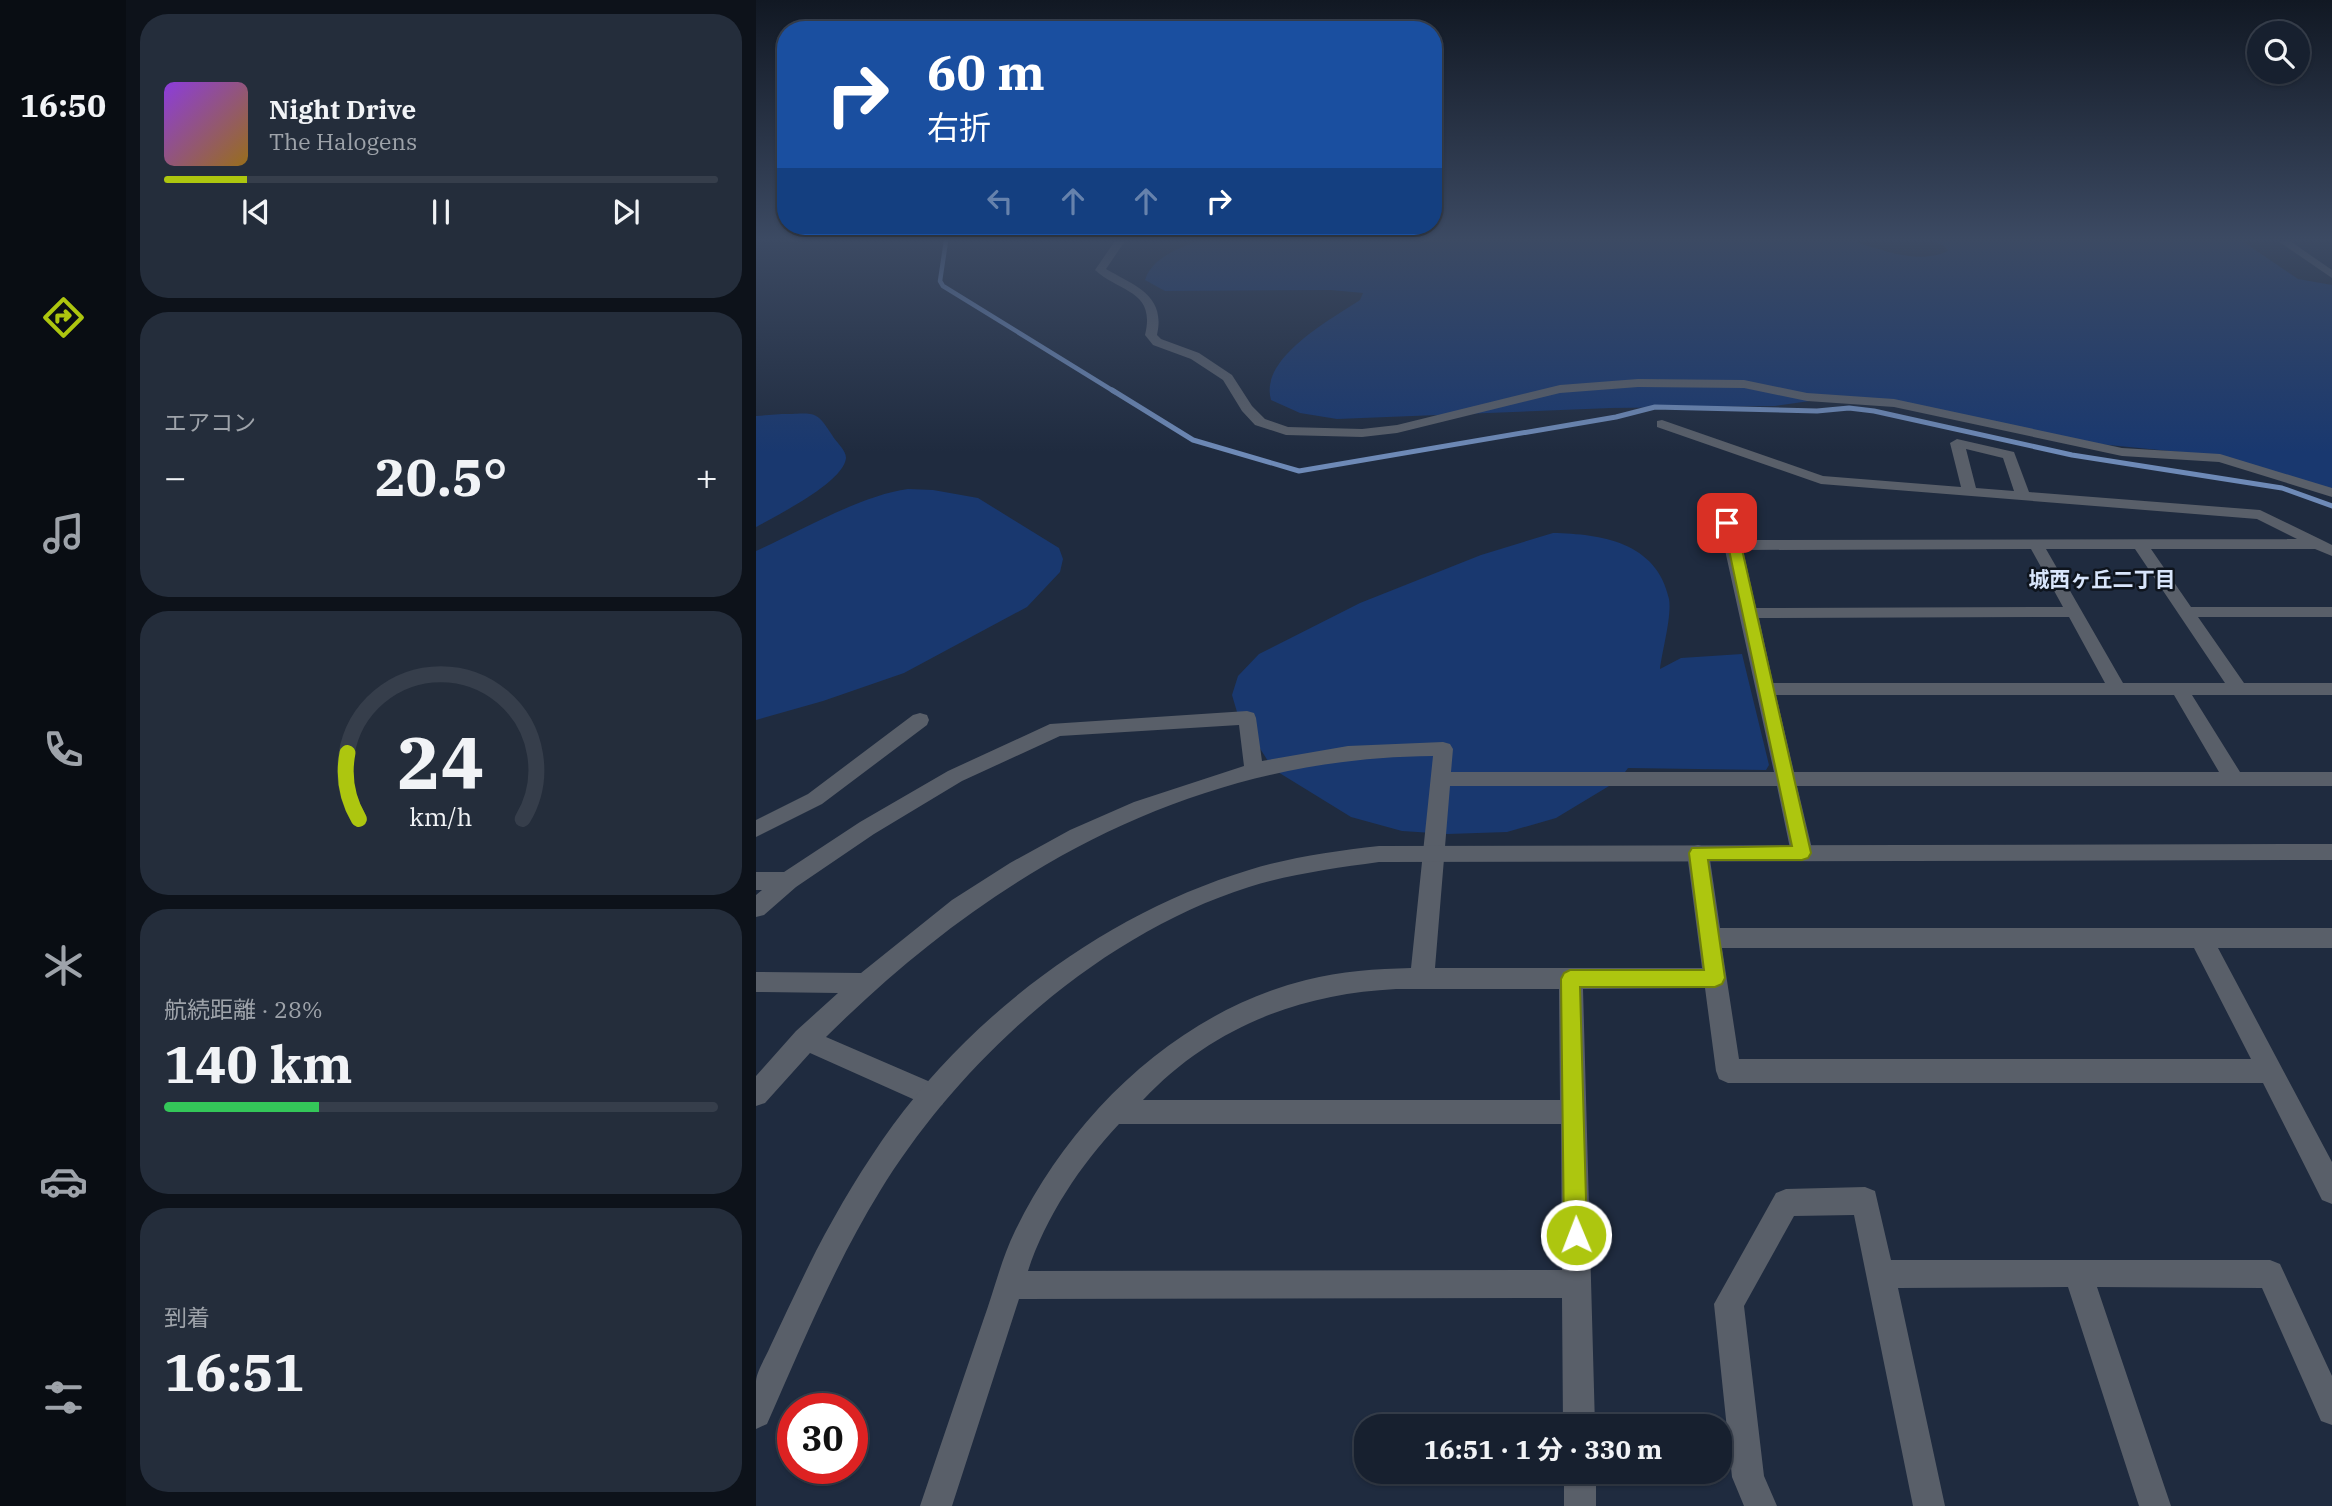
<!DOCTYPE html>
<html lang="ja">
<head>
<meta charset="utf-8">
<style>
  :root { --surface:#17202f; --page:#242d3b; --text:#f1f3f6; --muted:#9ea3aa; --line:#363e4b; --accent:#adc60f }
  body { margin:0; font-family:"IBM Plex Serif","Noto Sans JP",serif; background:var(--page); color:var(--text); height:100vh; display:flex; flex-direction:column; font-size:26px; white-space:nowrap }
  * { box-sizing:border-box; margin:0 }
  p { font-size:23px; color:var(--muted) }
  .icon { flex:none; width:38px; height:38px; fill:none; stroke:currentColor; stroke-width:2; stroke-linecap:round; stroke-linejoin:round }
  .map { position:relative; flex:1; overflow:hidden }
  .drawer { display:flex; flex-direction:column; gap:14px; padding:14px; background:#0d121a; width:630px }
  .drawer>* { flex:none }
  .hud { position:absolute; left:21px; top:21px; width:665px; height:214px; border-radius:28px; box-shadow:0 2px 5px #0004,0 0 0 2px var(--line); background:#1a4fa0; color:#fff; overflow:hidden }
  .fabs { position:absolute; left:1491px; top:21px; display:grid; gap:14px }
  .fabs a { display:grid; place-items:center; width:63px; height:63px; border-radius:50%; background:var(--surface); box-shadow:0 2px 5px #0004,0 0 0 2px var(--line); font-size:35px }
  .speed { position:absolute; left:21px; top:1393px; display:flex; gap:14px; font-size:35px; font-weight:700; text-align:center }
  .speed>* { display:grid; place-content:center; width:91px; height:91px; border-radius:50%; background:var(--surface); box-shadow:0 2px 5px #0004,0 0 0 2px var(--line); line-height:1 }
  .speed .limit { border:10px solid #d22; background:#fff; color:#111 }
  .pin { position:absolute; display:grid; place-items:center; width:60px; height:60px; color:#fff; margin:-30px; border-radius:14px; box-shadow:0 4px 10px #0006 }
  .me { position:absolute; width:77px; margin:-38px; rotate:359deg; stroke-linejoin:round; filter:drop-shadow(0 0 5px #0008) }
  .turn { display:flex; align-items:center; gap:24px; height:147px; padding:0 35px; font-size:32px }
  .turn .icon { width:91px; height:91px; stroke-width:2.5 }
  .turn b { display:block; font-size:49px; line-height:60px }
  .lanes { display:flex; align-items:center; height:66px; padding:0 35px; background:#0003; justify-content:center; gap:35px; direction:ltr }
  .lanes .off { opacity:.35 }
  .big { font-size:52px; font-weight:700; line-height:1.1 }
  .drawer .widget { flex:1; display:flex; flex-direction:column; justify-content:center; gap:10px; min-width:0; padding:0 24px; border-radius:28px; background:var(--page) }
  .drawer .dial { align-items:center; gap:0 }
  .dial svg { height:182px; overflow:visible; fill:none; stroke:var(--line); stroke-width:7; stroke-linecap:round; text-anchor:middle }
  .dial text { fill:var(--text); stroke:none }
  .song { display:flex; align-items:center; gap:21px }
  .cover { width:84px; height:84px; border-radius:10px; background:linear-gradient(135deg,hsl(270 70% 55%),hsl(40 70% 35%)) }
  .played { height:7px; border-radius:4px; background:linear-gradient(90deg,var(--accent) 15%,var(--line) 15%) }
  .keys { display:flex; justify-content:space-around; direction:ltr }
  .heat { display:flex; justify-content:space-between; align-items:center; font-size:38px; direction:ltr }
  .charge { height:10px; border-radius:5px; background:linear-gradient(90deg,#34c759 28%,var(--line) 0) }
  .trip { position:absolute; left:598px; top:1414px; width:378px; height:70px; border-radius:28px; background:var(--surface); box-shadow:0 2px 5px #0004,0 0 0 2px var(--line); font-weight:700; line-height:70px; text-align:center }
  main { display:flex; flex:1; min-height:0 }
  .tabs { display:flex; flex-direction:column; width:126px; justify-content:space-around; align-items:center; background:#090d13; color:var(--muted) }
  .tabs .icon { width:49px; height:49px }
  .tabs .current { color:var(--accent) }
  .tabs b { font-size:32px; color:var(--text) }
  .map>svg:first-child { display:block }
  .green { fill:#19386f }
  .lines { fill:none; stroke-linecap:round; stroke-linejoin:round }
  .stream-far1 { stroke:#6e8ab7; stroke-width:4.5 }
  .stream { stroke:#6e8ab7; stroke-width:5 }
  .minor { fill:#595f69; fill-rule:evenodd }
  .tertiary { fill:#595f69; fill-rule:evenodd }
  .route { fill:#adc60f; stroke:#70810a; stroke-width:2 }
  .labels { text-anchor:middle; stroke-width:5; stroke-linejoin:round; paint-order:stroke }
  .neighbourhood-label { font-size:21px; font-weight:bold; fill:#d8e5fb; stroke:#0e141d }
</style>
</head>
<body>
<main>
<nav class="tabs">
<b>16:50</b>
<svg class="icon current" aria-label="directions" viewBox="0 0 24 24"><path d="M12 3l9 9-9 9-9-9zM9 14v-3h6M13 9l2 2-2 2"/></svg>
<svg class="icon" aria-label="music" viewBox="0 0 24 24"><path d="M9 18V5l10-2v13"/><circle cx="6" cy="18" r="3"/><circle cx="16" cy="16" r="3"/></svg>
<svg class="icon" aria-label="phone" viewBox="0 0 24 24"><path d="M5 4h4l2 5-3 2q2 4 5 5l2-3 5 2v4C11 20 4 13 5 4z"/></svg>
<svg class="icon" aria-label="climate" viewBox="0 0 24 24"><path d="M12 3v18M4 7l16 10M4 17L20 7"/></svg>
<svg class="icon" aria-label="car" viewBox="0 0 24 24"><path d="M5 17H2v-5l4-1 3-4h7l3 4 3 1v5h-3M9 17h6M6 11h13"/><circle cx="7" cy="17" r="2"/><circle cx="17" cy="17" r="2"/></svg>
<svg class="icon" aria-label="filters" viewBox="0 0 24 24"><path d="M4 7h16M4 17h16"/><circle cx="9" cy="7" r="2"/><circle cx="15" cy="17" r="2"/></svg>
</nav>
<section class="drawer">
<div class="widget">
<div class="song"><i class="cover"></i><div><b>Night Drive</b><p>The Halogens</p></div></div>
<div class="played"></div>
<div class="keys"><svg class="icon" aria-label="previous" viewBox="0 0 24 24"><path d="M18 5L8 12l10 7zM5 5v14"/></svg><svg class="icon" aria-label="pause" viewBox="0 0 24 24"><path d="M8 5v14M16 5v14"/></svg><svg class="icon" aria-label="next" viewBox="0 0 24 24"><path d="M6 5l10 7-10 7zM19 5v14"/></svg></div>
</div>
<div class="widget"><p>エアコン</p>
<div class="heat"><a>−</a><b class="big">20.5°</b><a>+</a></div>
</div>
<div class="widget dial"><svg viewBox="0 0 100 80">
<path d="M14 69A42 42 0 1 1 86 69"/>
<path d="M14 69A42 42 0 0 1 9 40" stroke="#adc60f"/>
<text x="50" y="56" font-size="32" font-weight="700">24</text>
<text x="50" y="72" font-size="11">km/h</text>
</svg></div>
<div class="widget"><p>航続距離 · 28%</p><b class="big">140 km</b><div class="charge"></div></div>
<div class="widget"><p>到着</p><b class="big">16:51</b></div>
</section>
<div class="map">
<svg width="1576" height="1506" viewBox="0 0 1576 1506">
  <rect width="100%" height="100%" fill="#1f2b3f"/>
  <path class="green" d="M441,241H1097C1127,250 1161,265 1192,251L1188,246L1177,241H1486L1542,279L1576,285V492L1444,454L1322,442L1136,401L1082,397L1019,406L855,408L581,419L544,413L515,400C503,358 574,320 604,300L607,293L575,290L409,291L389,280C396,258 421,249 441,241Z
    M26,414C58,414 59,408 76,435C80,442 90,450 90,458C88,482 20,516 0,527V416Z
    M152,489L177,490L222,498L303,548L307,559L304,572L271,607L148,673L67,701L0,720V551C44,531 106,495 152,489Z
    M797,533C845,534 901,542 913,599C916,616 906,651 904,669L925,658L986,654L1013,765L1010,770L872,768L863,780L800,818L751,832L692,834L646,831L595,817L517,769L481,712L476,695L482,676L503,654L604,603L725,555Z"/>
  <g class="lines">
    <path class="stream-far1" d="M190,241L184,281L187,286L359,392"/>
    <path class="stream" d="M356,390L437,440L543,471L860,417L899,407L1061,411L1093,408L1118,411L1316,455L1526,488L1576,506"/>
    <path class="minor" d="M359,241H369L350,269C379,286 410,295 401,335L405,339L443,353L476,375L496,406L509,419L532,427L606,429L641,425L804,385L882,379L988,380L1051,393L1138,399L1366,448L1464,454L1576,488V497L1463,462L1366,456L1138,407L1051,401L988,388L882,387L804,393L641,433L606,437L530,435L499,425L486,411L467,380L435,359L397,345L389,335C400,290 364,293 339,270Z
      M906,420L1067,476L1205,487L1194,443L1201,439L1258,452L1273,492L1504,510L1568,541L1576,545V556L1559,549H1395L1435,607H1576V617H1442L1488,683H1576V695H1436L1484,772H1576V786H1041L1057,853L1053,859L1046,861L1039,859L1035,853L1021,786H694L679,968H946L931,853L935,847L942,845L949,847L953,853L964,928H1576V948H1462L1576,1162V1204L1566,1200L1507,1083H972L963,1079L960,1071L949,988L827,989L839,1426H807L806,1298L263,1299L196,1506H164C185,1444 206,1382 227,1321C238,1291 245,1260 259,1231C316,1114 422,1012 550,980C585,971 620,969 655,968L677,756C436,758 238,870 70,1037L186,1087L190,1096L186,1105L177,1108L54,1053L9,1103L0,1106V1076L40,1031L82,993L0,992V972L105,973L196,900L254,863L314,830L378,802L488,766L483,725L304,736L206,781L118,834L40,887L8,915L0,917V895L6,890H0V872H28L104,822L192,771L294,724L491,711L498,713L500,718L506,761L592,746L687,742L694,744L697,749L695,772H1018L963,523L971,518L979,523L984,540L1541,539L1501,519L1065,484L901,427V421ZM1210,449L1247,458L1258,491L1220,488ZM1275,549L1307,607L1000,608L987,550ZM1290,549H1379L1469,683H1367ZM1313,617L1349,683H1017L1003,618ZM1020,695H1418L1463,772H1038ZM966,948H1438L1495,1059H983ZM640,989H803L804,1100H387C455,1028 542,994 640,989ZM363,1124H805L806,1270L272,1271C289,1218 325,1164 363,1124Z
      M164,713L171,715L173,720L171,725L66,804L0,837V820L52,794L157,715Z
      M1109,1187L1119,1191L1135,1260H1514L1524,1264L1576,1376V1425L1565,1421L1506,1288L1341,1287L1415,1506H1383L1312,1287L1142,1288L1189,1506H1157L1098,1215L1038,1216L988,1306L1008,1476L1021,1506H988L976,1477L958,1304L1020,1193L1030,1189Z
      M808,1472H840V1506H808Z"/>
    <path class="tertiary" d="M1522,241H1534L1576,270V278Z
      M1576,844V860L623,862C579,868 535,874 493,887C344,934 205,1059 124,1191C79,1264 46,1345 11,1424L0,1429C0,1413 0,1396 0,1381C1,1370 10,1357 14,1347C29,1315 44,1283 60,1251C83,1207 108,1165 137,1125C223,1008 354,912 493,870C535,857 579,851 623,846Z"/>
  </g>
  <linearGradient id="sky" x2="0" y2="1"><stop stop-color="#111823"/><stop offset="0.53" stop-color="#3c4a63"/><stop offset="1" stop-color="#3c4a63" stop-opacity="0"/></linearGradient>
  <rect width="1576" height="452" fill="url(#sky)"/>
  <path class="route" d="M971,519L977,523L985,545L1055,853L1052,858L1046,860H952L969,978L966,984L959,987H824L831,1235L828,1243L820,1247L812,1243L808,1235L805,979L808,973L814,970H948L933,853L936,848L1036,846L972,545L965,523Z"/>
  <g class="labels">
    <g class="neighbourhood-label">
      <text x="1346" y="587">城西ヶ丘二丁目</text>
    </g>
  </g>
</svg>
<div class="fabs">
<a><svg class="icon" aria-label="search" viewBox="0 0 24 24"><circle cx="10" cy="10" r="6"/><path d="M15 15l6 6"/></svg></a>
</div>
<div class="speed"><div class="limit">30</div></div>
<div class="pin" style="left:971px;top:523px;background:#d93025"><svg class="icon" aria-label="arrive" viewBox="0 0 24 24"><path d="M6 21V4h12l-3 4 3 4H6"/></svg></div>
<svg class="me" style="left:820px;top:1235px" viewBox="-20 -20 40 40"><circle r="17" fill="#adc60f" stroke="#fff" stroke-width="3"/><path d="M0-11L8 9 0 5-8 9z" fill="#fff"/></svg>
<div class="trip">16:51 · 1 分 · 330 m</div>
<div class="hud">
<div class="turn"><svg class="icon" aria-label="right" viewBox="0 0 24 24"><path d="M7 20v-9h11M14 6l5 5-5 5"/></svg><div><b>60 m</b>右折</div></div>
<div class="lanes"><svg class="icon off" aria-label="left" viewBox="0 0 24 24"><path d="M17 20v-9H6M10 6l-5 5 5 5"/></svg><svg class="icon off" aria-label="ahead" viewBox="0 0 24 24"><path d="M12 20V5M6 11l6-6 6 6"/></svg><svg class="icon off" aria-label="ahead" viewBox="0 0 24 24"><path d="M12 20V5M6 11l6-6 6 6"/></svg><svg class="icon" aria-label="right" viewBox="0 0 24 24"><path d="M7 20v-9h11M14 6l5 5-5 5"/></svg></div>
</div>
</div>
</main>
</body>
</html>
